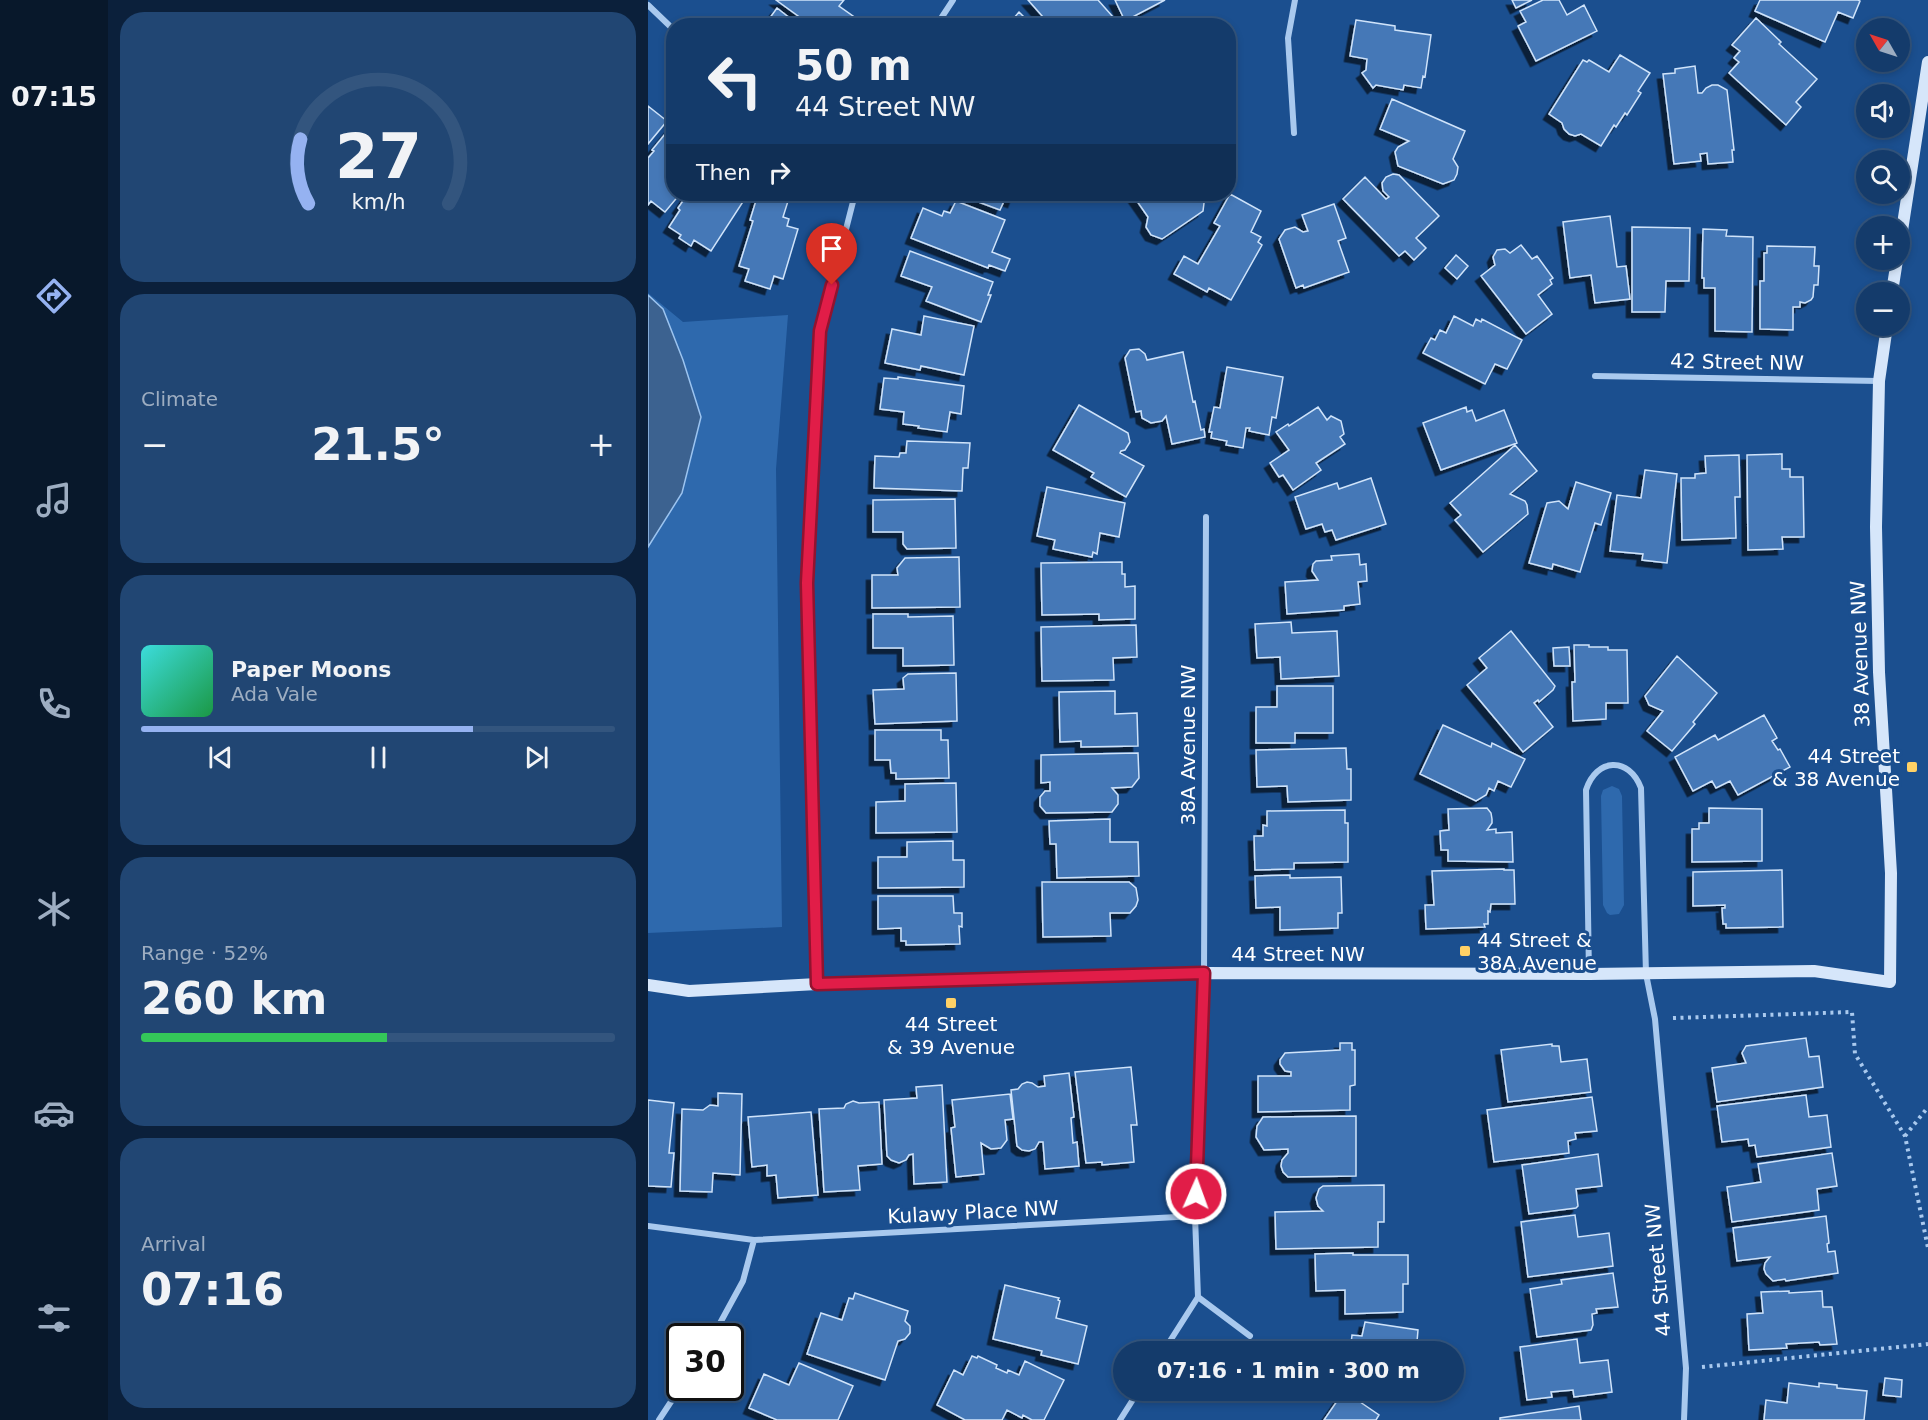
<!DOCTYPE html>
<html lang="en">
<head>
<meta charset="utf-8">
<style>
  :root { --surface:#143b6b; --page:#214673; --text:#f1f3f6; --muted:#9dadc1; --line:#33557e; --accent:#95b2f1 }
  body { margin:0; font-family:"DejaVu Sans",sans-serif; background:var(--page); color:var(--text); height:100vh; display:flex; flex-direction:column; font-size:22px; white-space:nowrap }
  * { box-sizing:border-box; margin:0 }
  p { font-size:20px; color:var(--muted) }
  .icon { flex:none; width:33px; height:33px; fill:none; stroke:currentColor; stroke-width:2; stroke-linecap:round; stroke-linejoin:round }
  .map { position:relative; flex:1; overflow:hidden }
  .side { display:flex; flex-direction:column; gap:12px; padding:12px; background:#0b203b; width:540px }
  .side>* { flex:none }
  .banner { position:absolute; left:18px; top:18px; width:570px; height:183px; border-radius:24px; box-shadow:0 3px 9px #0003,0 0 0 2px var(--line); background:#143b6b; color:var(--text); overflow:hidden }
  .needle { width:39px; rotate:309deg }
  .buttons { position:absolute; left:1208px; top:18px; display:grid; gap:12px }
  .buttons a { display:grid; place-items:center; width:54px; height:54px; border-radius:50%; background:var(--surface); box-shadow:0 3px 9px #0003,0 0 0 2px var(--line); font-size:30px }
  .speed { position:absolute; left:18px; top:1323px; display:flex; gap:12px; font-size:30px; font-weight:700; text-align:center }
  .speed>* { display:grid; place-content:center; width:78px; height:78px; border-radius:50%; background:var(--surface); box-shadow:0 3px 9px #0003,0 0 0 2px var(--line); line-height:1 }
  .speed .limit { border:3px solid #111; border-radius:9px; background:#fff; color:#111 }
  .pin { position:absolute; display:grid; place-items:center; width:51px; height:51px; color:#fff; margin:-62px -26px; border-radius:50% 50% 50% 0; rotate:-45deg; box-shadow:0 0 6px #0007 }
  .pin .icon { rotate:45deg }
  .me { position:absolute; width:66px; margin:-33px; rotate:2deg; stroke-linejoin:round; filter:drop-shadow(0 0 4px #0008) }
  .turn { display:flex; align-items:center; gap:21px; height:126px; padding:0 30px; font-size:27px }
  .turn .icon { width:78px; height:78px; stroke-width:2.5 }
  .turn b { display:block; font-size:42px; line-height:51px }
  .then { display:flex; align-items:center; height:57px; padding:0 30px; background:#0003; gap:12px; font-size:22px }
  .big { font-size:45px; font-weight:700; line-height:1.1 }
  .side .card { flex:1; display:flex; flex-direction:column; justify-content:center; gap:9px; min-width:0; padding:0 21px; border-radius:24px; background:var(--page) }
  .side .dial { align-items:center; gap:0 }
  .dial svg { height:156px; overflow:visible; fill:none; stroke:var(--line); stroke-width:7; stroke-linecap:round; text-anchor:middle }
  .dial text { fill:var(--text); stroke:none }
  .song { display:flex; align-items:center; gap:18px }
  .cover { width:72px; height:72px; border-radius:9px; background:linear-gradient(135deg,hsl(180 70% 55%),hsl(140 70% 35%)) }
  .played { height:6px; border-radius:3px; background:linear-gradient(90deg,var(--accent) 70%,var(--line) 70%) }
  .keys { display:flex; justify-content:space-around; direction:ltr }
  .heat { display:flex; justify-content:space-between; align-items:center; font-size:33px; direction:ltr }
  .charge { height:9px; border-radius:4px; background:linear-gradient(90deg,#34c759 52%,var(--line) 0) }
  .trip { position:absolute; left:465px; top:1341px; width:351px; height:60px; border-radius:30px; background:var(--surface); box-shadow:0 3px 9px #0003,0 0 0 2px var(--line); font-weight:700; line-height:60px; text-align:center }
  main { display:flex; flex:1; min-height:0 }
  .tabs { display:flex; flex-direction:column; width:108px; justify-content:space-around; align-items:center; background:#08182b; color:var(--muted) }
  .tabs .icon { width:42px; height:42px }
  .tabs .on { color:var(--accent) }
  .tabs b { font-size:27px; color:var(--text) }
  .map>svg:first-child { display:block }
  .green { fill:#2e69ad }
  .water { fill:#3c6290; stroke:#9cc4f0; stroke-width:1.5 }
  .building { fill:#4478b7; stroke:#cfe3fa; stroke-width:1.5; filter:url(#shadow) }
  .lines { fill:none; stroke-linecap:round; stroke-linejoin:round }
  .path { stroke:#a9c9ee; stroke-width:4; stroke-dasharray:3 4.5; stroke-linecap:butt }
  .street { stroke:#a9c9ee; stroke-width:6 }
  .secondary { stroke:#d6e6fa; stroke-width:12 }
  .route-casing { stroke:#92132f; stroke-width:15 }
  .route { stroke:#e11d48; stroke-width:10 }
  .poi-dot { fill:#ffd166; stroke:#1b4f8f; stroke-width:2 }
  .labels { text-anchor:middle; stroke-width:6; stroke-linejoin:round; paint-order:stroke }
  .street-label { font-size:20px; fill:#fff; stroke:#1b4f8f }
  .poi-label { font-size:20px; fill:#fff; stroke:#1b4f8f; text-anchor:end }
</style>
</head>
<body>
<main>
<nav class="tabs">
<b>07:15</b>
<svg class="icon on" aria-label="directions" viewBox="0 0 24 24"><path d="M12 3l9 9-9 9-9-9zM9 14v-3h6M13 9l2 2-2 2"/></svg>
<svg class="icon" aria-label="music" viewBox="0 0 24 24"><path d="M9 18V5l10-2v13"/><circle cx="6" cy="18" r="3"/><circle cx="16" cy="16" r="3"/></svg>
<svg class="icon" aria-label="phone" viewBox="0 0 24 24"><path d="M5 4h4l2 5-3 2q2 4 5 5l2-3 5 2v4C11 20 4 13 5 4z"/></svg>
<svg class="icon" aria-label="climate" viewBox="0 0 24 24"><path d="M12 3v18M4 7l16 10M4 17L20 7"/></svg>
<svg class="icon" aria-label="car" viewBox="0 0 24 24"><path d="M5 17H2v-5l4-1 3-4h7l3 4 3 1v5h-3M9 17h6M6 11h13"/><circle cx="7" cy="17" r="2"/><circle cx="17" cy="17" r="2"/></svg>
<svg class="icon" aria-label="filters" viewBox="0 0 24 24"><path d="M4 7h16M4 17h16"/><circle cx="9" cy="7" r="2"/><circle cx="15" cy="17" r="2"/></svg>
</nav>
<section class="side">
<div class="card dial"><svg viewBox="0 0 100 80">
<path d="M14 69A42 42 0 1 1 86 69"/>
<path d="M14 69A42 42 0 0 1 10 36" stroke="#95b2f1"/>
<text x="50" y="56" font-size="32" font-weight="700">27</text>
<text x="50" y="72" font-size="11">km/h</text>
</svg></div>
<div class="card"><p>Climate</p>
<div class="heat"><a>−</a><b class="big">21.5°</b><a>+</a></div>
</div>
<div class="card">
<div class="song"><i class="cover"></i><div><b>Paper Moons</b><p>Ada Vale</p></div></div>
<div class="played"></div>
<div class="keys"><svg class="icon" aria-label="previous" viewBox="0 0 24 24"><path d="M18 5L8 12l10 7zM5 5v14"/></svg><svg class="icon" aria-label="pause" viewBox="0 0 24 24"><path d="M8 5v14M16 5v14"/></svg><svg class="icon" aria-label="next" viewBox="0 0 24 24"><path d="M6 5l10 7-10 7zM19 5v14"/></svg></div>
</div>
<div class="card"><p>Range · 52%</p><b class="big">260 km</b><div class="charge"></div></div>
<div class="card"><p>Arrival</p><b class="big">07:16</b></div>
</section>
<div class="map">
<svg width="1280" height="1420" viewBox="0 0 1280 1420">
  <defs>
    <filter id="shadow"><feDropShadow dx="-5.5" dy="5.5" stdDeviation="0" flood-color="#0009"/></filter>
  </defs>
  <rect width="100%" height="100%" fill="#1b4f8f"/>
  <path class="green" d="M0,293L35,322L140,315L128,469L134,927L0,933Z
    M964,786L971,789L974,796L976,905L971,914L962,915L959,913L955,905L953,796L955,790Z"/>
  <path class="water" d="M0,295L15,309L35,360L53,417L34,493L0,547Z"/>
  <path class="building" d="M128,0H196L191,6L212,21L209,26H164Z
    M380,0H450L473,26H403Z
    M467,0H517L477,21Z
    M864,0H884L868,8Z
    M895,0H911L919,15L936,5L949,31L888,61L870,26L878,22L872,11Z
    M1112,0H1210L1212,1L1205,18L1190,12L1177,42L1107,11Z
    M129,8L152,26H116Z
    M371,12L385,26H359Z
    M1108,18L1133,42L1131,44L1169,79L1148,102L1153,107L1138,125L1081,73L1091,62L1086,58L1092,51L1084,45Z
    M708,20L747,26V30L783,35L777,77L775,76L773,88L756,85L755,90L728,85L725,88L714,73L718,70L719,59L702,56Z
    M972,55L1002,73L990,91L993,93L979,115L977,113L968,127L966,125L953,146L933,134L927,136L921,134L916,129L914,123L901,114L935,60L939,62L941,60L961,72Z
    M1047,66L1050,93H1054L1058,88L1064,85H1070L1079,90L1086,150H1084L1085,162L1060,164L1059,153L1052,154L1053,161L1026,164L1015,74L1027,73V69Z
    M744,99L817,131L805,159L810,167L809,174L806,180L795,184L750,166L747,152L750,147L761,141L732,129Z
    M0,106L19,121L0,144Z
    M26,123V194H32L17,212L3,201L0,205V158L6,151L4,150Z
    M745,174L751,175L791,216L768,238L778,248L766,260L757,251L751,256L695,199L717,177L738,199L741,197L735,191L734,183L738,177Z
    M43,194H100L63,251L46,240L43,246L31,238L33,235L21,227L32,210L30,208L39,195L41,197Z
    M110,194H128L141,198L135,217L141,219L139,226L150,229L135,279L126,276L122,289L97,281L101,269L91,266L105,221L102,220Z
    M309,194H368L365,202L357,199L352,210Z
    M484,194H550L556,203L555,211L514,239L503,235L498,227L500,217Z
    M582,194L613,211L603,232L613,237L610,242L614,245L583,300L561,288L559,292L526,274L536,256L550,264L572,226L566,223Z
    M308,201L357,220L344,252L362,259L357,271L341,265L340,268L263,238L275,208L294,216L296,211L302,213Z
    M686,204L698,238L690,241L701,272L656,288L655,285L648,288L631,239L637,230L647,227L655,232L660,231L654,215Z
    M962,216L969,267L978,266L982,299L947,303L943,275L922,278L915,222Z
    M984,227L1042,228L1041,281H1018L1017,312H984Z
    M1055,229L1079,230L1078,236L1105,237L1104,332L1067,331V288H1056V278H1054Z
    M873,245L884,259L889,256L905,278L902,280L904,284L890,295L904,314L878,334L833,276L847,265L845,257L849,250L857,249L862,253Z
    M1119,246L1167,247L1166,266H1171L1170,285H1166L1165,297L1163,300L1157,303L1152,302V307H1145V330L1112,329V281H1116V253H1119Z
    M262,251L345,282L340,295H343L333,322L278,301L284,287L253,276Z
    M808,255L820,266L809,279L797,268Z
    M276,316L326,326L316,375L273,366L272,370L237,363L244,329L273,335Z
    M806,316L825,326L828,319L833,322L834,319L874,340L859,369L847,364L837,384L775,353L783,338L787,340L792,330L798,333Z
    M491,349L497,354L499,360L535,352L545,402L547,401L553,430L556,429L557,437L524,444L518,416L514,421L503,423L494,418L493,411L488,412L477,358L482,350Z
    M579,367L635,377L628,418L624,417L621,435L601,431L602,428H598L595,448L578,445L579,441L563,438L564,432H561L566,407L572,408Z
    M250,377L316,386L313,414L302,412L299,432L270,428L271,426L255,424L256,412L232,409L236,378L250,379Z
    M431,405L480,433L482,442L477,450L473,451L472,453L496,466L478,497L443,477L446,473L405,450Z
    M670,407L679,420L683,416L693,421L696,434L692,437L697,444L668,463L673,470L645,490L635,475L631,477L622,463L641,450L628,432L640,424L641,426Z
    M818,407L819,412L824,410L828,421L856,410L869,443L793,470L775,423Z
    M259,441L322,443L320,468H315L314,491L226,488L227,456L251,457L252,453H258Z
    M867,445L889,471L862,494L877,501L879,505L880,514L835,552L807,520L813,515L802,503Z
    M1134,454V469H1142V477H1155L1156,537H1134L1135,549L1100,550L1099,455Z
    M1091,455L1092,497H1087L1088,538L1034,540L1033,478H1047V474L1058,473L1057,456Z
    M997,470L1029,474L1019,563L994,560L995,554L962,551L969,495L993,498Z
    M723,478L738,524L688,540L684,530L677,532L674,524L658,529L647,497L689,483L691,489Z
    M928,482L963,493L953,525L947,523L932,572L905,564L904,569L881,563L899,503L911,501L920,509Z
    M399,487L477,503L471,537L452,533L449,554L445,552L444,557L405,549L407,540L389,536Z
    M307,499L308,548L259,549L255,544V532H225V500Z
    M711,554L712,565L718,564L719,581L710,582L712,604L696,606V610L639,614L637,582L670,580L664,571L665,564L668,561L684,560L683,556Z
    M311,557L312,607L224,608V575H250L249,568L257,558Z
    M474,562V574H477V587L487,586V619L451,620V614L394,615L393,563Z
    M225,614H260V617L305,616L306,665L255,666V648H225Z
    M643,622L644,633L689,631L691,676L633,679L632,657L609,658L607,624Z
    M488,625L489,657L465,658L466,680L394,681L393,627Z
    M863,631L907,686L905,690L891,702L890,700L886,703L905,727L875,752L819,685L839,668L831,658Z
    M926,645H941V647H960V650H979L980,703H958V719L925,721L924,682H927Z
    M921,647L922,666H906L905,648Z
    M1029,656L1069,693L1045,722L1047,724L1024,751L999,731L1015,711L1001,705L997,696Z
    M308,673L309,721L227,724L225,690L256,689L255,678L260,674Z
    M629,686H685V733H647V743H608V707H629Z
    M467,691V714L489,713L490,746L433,747V741L412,742L411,692Z
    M1116,715L1129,738L1124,741L1130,750L1132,749L1142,767L1090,795L1082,781L1068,788L1064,781L1045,791L1027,757L1067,735L1070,740Z
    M795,725L843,747L844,743L877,759L863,787L850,781L846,791L841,788L838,795L828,801L772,774Z
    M227,730H293V740H300L301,778L248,779V773H243L242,760H227Z
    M698,748L699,769H703V800L640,802L639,786L609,787L608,750Z
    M490,753L491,778L484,787L464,788L470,795V804L464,812L398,813L392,806V797L397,791H402V782L393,783V755Z
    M308,783L309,832L228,833V802L257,801V784Z
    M839,808L843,813L844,819V823L839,830L848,829V833L864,832L865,862L800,861V850H793L792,831L801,830L800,809Z
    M1061,808L1114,809V861L1044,862V829H1051V823H1061Z
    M697,810V823H700V862L646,863V869L607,870L606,836H615V825L619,826V811Z
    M462,819V842H490L491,876L409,878L408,844H402L401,821Z
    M305,841V860H316V887L230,888V857H259V842Z
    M856,869V870H866L867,904H843L842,912L840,911V924H836L837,927L778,929L777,905H786L784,871Z
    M1134,870L1135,927L1078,928V924H1075L1074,908H1077V905L1045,906V872Z
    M642,875V878L693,877L694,913H690V928L632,930V907L608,908L607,876Z
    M394,882H481L488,888L490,900L488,906L482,913H462L463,936L395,937Z
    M230,896H305L306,913H314V927L311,926L312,944L258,945V941H253V928L230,929Z
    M1158,1038L1161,1057L1171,1056L1175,1087L1069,1102L1064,1068L1098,1063L1094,1053L1098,1046Z
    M692,1043H704V1050H707V1085L702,1086V1110L610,1112V1076H643V1072L637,1071L632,1064V1060L637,1053L692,1050Z
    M904,1044V1046H911L913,1062L939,1059L943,1092L860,1102L853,1050Z
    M483,1067L489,1125H483L486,1162L454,1165V1162L438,1163L427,1072Z
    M421,1073L426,1117L423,1118L425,1143L429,1142L431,1166L397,1169L395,1142H391L387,1149L381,1151L374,1150L369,1146L363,1090L370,1089L374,1084L379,1082L384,1083L390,1087L397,1086L396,1076Z
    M294,1085L299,1182L266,1184L265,1154L261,1155L258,1160L251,1163L243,1160L239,1156L236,1100L269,1098L268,1087Z
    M70,1093L94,1094L92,1175L65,1173L64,1192L32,1191L34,1109L55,1110L62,1105L70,1106Z
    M362,1094L365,1119L357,1120L359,1140L353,1148L343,1149L333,1143L336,1174L308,1177L303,1128L307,1127L304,1100Z
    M1158,1095L1161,1117L1179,1115L1183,1147L1109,1157L1107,1145L1101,1146L1100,1139L1074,1142L1069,1106Z
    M944,1097L949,1131L927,1133L928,1139L920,1141L921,1153L846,1162L839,1110Z
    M0,1100L26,1103L21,1153H26L23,1187L0,1186Z
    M205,1101L211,1103L231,1102L234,1164L210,1166L212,1190L176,1192L171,1109L196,1108L198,1104Z
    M163,1112L170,1195L130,1198L128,1175L119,1176V1165L104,1167L100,1117Z
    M708,1116V1176L640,1177L635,1172L633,1166L634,1160L640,1153V1149L616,1150L608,1137L609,1126L615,1117Z
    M1184,1153L1189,1186L1169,1189L1171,1210L1084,1222L1079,1187L1113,1182L1110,1164Z
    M950,1154L954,1186L928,1189L930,1206L928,1208L881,1214L874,1165Z
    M736,1185V1222H730V1247L628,1249L627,1212L675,1211L670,1206L668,1198L671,1189L675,1186Z
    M927,1215L930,1237L961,1233L965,1266L880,1277L873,1222Z
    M1178,1216L1181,1243L1179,1244L1180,1252L1187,1251L1190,1273L1138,1281L1137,1279L1125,1281L1118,1274L1116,1269L1117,1263L1122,1257L1089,1261L1085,1228Z
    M705,1253V1255H760V1284H755V1312L697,1314V1290L668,1291L667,1254Z
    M965,1273L970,1307L948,1309L949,1313L944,1314L945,1325L943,1330L889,1337L882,1289L914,1284L913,1280Z
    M357,1285L411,1298L410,1300L412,1301L408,1318L439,1326L430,1364L393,1355L394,1351L345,1339Z
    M1141,1291V1293L1174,1291L1175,1307H1184L1189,1344L1172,1345L1171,1342L1138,1344L1139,1348L1101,1350L1099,1314L1115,1313L1113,1292Z
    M207,1293L260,1311L257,1321L262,1326V1333L257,1339L250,1341L237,1380L159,1354L173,1313L194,1320L201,1298L205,1299Z
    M717,1322L770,1330L769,1342L773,1352H679L681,1341L703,1344L704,1335L714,1336Z
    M929,1339L932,1363L960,1360L964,1392L926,1397L925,1390L903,1392L904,1397L879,1400L872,1347Z
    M324,1356L329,1358L330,1356L349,1365L348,1368L359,1373L360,1370L371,1375L377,1361L416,1380L396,1420H384L375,1415L374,1418L359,1410L354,1420H317L289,1405L306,1370L315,1375Z
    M151,1363L205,1386L190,1420H129L101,1408L116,1374L141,1385Z
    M1237,1378L1254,1380L1253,1397L1235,1395Z
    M1141,1383L1171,1387V1383L1189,1385V1388L1219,1391L1216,1420H1116L1118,1400L1139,1403Z
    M696,1391L731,1415L728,1420H676Z
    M931,1406L933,1420H852V1418Z"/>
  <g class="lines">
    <path class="path" d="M1025,1018L1204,1012L1207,1054L1257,1136L1280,1248
      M1257,1136L1280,1107
      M1054,1367L1280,1344"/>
    <path class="street" d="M0,5L26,30
      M288,26L305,0
      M646,133L640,38L647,0
      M947,376L1231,381
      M941,974L938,790C948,758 981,756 993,788L998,974L1007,1019L1038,1368L1036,1420
      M169,984L159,583L172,331L207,194
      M0,1226L106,1240L547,1216
      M550,1297L602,1336
      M65,1336L95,1281L106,1240
      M515,1352L550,1297L547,1216L556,973L558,517
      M11,1420L32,1388
      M472,1420L491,1390"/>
    <path class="secondary" d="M1251,250L1280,62
      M1244,292L1249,260
      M0,985L41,991L169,984L556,973L941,974L1166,971L1242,982L1243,873L1231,672L1228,527L1231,381L1239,326"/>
  </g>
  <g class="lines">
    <g class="route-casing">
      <path id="route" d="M184,285L172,331L159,583L169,984L556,973L548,1194"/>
    </g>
    <use href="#route" class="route"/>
  </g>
  <g class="poi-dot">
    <rect x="1258" y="761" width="12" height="12" rx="3"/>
    <rect x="811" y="945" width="12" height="12" rx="3"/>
    <rect x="297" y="997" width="12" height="12" rx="3"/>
  </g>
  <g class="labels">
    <g class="street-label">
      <text transform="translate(1089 362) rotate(1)" y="7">42 Street NW</text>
      <text transform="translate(1212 654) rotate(-92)" y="7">38 Avenue NW</text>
      <text transform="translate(540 745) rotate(-90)" y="7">38A Avenue NW</text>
      <text x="650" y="961">44 Street NW</text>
      <text transform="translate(325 1212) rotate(-3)" y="7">Kulawy Place NW</text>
      <text transform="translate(1010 1270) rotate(-95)" y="7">44 Street NW</text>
    </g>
    <g class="poi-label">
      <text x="1252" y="763">44 Street<tspan x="1252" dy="23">&amp; 38 Avenue</tspan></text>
      <text x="829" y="947" text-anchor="start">44 Street &amp;<tspan x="829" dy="23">38A Avenue</tspan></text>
      <text x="303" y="1031" text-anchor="middle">44 Street<tspan x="303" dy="23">&amp; 39 Avenue</tspan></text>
    </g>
  </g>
</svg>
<div class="buttons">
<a><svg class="needle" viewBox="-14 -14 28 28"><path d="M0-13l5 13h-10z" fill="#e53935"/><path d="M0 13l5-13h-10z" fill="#9dadc1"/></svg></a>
<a><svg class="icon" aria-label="sound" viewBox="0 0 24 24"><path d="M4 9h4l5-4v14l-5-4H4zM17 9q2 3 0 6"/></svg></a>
<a><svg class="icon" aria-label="search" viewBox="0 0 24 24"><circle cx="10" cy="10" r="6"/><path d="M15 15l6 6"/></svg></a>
<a>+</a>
<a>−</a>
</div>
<div class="speed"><div class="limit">30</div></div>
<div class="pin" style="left:184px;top:285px;background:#d93025"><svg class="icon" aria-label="arrive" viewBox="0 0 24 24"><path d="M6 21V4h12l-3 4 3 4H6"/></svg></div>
<svg class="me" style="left:548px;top:1194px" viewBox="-20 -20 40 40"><circle r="17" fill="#e11d48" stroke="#fff" stroke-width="3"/><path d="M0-11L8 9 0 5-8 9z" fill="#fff"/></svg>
<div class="trip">07:16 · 1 min · 300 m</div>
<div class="banner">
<div class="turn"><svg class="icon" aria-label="left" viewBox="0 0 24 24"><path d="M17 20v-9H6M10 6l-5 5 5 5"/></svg><div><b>50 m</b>44 Street NW</div></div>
<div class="then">Then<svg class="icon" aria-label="right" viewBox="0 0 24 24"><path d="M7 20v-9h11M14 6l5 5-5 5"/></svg></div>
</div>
</div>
</main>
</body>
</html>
